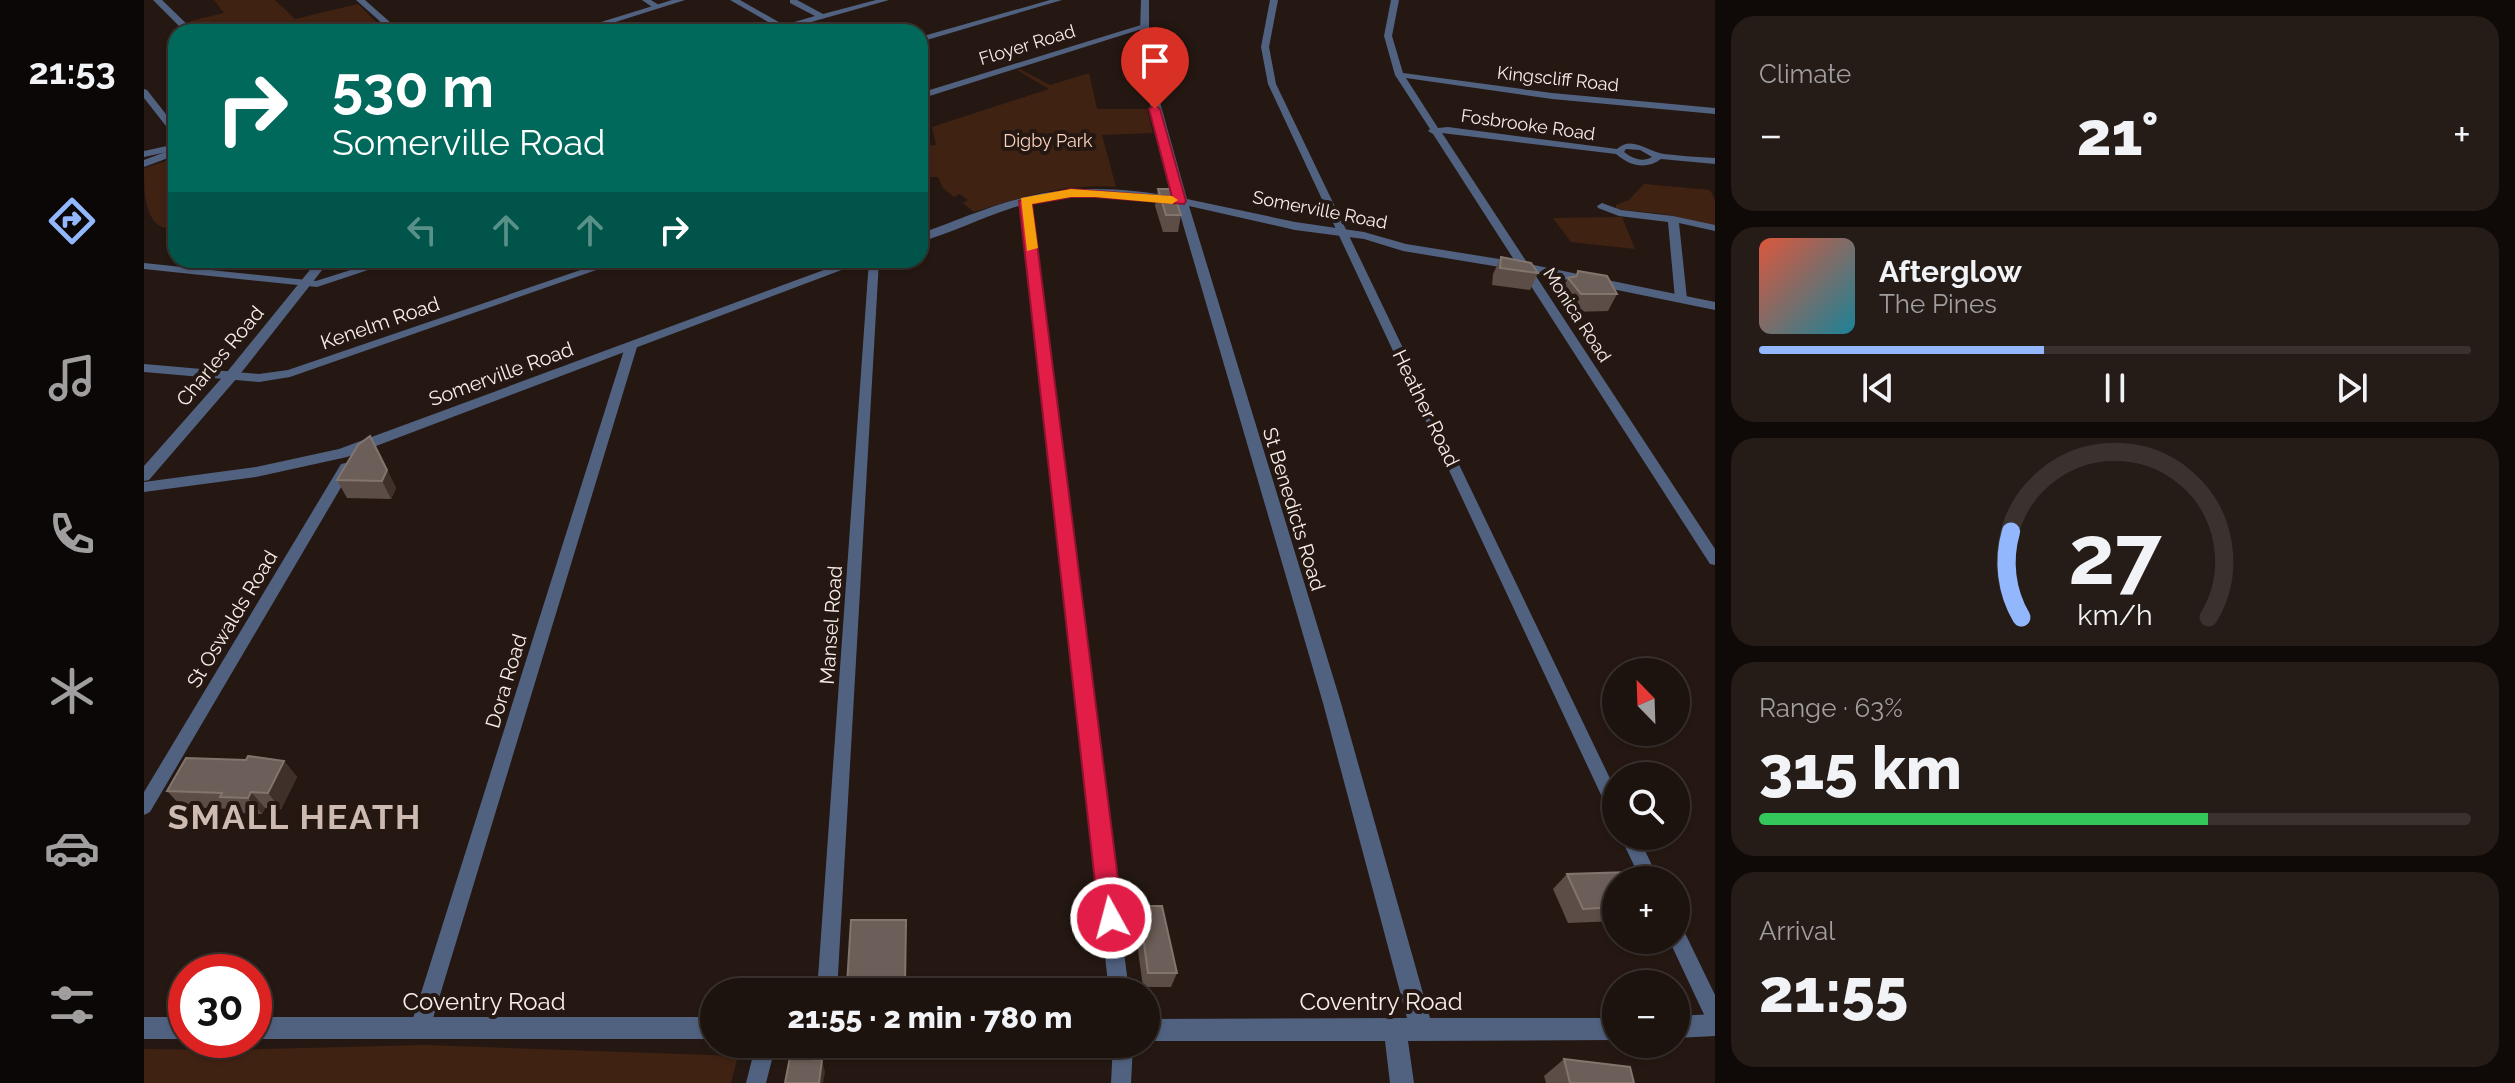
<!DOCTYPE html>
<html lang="en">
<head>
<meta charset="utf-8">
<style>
  :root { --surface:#1c120e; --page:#251b17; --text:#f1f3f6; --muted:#a09e9e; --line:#3a322e; --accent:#92b7fd }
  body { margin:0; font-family:Raleway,sans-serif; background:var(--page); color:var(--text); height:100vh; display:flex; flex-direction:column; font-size:30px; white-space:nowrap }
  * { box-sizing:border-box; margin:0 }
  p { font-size:26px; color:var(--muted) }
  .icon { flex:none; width:44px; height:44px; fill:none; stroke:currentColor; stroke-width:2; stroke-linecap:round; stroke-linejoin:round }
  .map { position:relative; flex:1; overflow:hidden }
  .details { display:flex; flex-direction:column; gap:16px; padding:16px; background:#0f0a08; width:800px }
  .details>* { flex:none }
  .top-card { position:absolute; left:24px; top:24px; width:760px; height:244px; border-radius:24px; box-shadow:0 2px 6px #0004,0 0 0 2px var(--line); background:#00695c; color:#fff; overflow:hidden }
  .needle { width:52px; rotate:337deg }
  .tools { position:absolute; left:1458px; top:658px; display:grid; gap:16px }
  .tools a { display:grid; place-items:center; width:88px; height:88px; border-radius:50%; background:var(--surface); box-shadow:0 2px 6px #0004,0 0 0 2px var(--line); font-size:40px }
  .speed { position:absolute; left:24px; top:954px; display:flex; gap:16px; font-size:40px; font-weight:700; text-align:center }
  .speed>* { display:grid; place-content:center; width:104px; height:104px; border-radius:50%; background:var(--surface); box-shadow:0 2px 6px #0004,0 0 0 2px var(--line); line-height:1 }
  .speed .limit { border:12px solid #d22; background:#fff; color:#111 }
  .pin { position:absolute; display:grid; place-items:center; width:68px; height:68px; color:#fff; margin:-82px -34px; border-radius:50% 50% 50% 0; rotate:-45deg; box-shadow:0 0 8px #0007 }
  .pin .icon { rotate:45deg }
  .me { position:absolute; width:88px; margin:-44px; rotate:353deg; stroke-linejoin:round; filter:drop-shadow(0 0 6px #0008) }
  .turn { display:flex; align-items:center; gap:28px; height:168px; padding:0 32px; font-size:36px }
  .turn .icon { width:104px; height:104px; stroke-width:2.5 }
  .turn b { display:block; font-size:56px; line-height:68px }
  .lanes { display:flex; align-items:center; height:76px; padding:0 32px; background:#0003; justify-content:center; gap:40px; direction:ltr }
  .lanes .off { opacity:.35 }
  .big { font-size:60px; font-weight:800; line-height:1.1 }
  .details .widget { flex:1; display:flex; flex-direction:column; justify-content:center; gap:12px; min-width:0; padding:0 28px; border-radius:24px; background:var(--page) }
  .details .dial { align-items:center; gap:0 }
  .dial svg { height:208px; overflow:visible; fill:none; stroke:var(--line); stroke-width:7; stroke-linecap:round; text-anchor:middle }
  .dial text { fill:var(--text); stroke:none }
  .song { display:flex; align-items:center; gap:24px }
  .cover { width:96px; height:96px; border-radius:12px; background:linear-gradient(135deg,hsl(10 70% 55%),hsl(190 70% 35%)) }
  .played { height:8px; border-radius:4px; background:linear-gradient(90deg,var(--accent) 40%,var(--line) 40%) }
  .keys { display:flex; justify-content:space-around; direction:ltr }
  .heat { display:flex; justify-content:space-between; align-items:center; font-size:44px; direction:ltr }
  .charge { height:12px; border-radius:6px; background:linear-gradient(90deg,#34c759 63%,var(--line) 0) }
  .trip { position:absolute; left:556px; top:978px; width:460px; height:80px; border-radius:40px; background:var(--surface); box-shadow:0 2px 6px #0004,0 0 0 2px var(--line); font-weight:800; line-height:80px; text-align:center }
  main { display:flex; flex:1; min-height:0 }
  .tab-bar { display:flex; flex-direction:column; width:144px; justify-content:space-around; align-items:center; background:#0b0706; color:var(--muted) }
  .tab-bar .icon { width:56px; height:56px }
  .tab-bar .current { color:var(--accent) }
  .tab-bar b { font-size:36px; color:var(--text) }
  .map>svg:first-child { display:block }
  .green { fill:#402213 }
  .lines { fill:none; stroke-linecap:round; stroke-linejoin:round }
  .minor { fill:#516281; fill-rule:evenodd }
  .tertiary { fill:#516281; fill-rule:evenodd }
  .wall { fill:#5c4d46 }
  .shaded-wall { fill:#3f312a }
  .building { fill:#6c5e58; stroke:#82756e; stroke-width:2 }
  .route { fill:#e11d48; stroke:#92132f; stroke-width:2 }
  .slow { fill:#f59e0b }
  .labels { text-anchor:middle; stroke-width:8; stroke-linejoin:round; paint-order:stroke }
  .far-street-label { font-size:18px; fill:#f7eee9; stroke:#251812 }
  .far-park-label { font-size:18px; fill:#fdd3bf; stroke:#251812 }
  .street-label { font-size:20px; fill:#f7eee9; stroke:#251812 }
  .near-street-label { font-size:24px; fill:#f7eee9; stroke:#251812 }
  .near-district-label { font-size:34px; font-weight:bold; letter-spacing:2px; fill:#cdbbb2; stroke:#251812 }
</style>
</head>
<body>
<main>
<nav class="tab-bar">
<b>21:53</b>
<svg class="icon current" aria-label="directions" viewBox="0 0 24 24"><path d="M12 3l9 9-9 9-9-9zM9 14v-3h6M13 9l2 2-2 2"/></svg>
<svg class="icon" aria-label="music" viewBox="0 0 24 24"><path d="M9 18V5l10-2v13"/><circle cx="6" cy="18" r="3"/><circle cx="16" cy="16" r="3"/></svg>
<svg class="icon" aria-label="phone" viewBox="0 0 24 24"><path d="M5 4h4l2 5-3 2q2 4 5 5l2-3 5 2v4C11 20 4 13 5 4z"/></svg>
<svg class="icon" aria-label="climate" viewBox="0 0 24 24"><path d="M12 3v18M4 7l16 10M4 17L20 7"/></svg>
<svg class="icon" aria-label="car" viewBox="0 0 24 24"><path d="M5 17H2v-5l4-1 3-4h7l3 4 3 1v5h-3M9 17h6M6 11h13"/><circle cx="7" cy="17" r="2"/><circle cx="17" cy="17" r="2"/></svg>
<svg class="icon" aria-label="filters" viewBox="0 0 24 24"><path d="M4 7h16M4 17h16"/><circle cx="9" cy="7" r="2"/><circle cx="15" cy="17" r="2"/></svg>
</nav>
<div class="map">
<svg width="1571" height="1083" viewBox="0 0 1571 1083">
  <rect width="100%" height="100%" fill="#251812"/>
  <path class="green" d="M70,0H131L151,19L214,4L242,32H57L46,21L80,13Z
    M876,69L906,85L945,73L953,109H1003L1009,133L958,135L972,187C922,183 877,197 830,212L819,203L824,200L816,194L810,197L799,188L794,177H776V147L792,145L788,127L905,89L873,70Z
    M32,158V228C0,234 0,191 0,168Z
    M1500,184L1566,190L1571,200V226L1520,214L1472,209V205L1485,200Z
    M1478,217L1491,249L1427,242L1409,218Z
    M281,1045L594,1056L587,1083H0V1049L80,1050Z"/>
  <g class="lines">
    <path class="minor" d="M212,0H221L257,32H248Z
      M498,0H507L518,7L511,9Z
      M586,0H596L640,25L671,16L646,3V0H653L679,14L732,0H745L646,28L648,30L646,32L639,30L619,32L633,27Z
      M906,0H918L776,42V37Z
      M1126,0H1134L1125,47L1132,84L1472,791V817L1466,814L1124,84L1117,47Z
      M1247,0H1255L1248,36L1259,73L1408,93L1571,108V114L1408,99L1262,78L1294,128L1304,127L1473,149C1488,135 1504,152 1520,154C1537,156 1554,157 1571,158V164L1517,159C1502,170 1486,166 1472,154L1298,133L1571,549V565L1566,564L1289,134L1284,131L1286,129L1251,75L1240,36ZM1482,149L1496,150L1508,157C1498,163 1488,158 1480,152Z
      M997,25L1004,27L776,99V93Z
      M358,27L367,32L355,31L354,29Z
      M0,89L3,90L32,127V136L29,135L0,98Z
      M32,144V150L0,157V151Z
      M882,198L887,201L985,992H965L877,201Z
      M1458,203L1477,210L1529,216L1571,225V231L1535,223L1543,299L1541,301H1533L1531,299L1524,222L1475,216L1454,208L1453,206Z
      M238,260H254L173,287L0,269V263L172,281Z
      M466,260H481L146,377L115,382L0,372V364L115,374L144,370Z
      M725,260H735L693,992H673Z
      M487,343L493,347L286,1028L283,1035L276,1038L269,1035L266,1028L481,347Z
      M202,463L209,467L6,812L0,815V792L197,464Z
      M1476,836H1494L1515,880H1497Z
      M1532,926L1539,929L1571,995V1026L1564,1023L1525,940H1532Z
      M612,1044H632L622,1083H602Z
      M969,1044H989L987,1083H967Z"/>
    <path class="tertiary" d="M9,0H18L51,32H41Z
      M528,0H541L440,32H425Z
      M997,0H1005V63L1043,199L1151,222L1220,232L1262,244L1380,263L1571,302V310L1380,271L1259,251L1220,239L1151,230L1045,206L1197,703L1286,1018H1472V1040L1264,1041L1270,1083H1246L1241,1041H1002V1019L1263,1018L1179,703L1033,204C979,194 921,192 868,208C837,218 807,233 776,242V234C811,221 846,206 882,197C931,185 982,188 1031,197L995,63Z
      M32,148V155L0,167V160Z
      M174,260H186L93,378L5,480L0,481V466L83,372Z
      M707,260H724L203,457L112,477L0,492V482L112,467L195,449Z
      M1571,1014V1036L1532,1038V1016Z
      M0,1017H42V1039H0Z
      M110,1017H570V1039H110Z"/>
  </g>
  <path class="wall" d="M1014,189L1037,215L1034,232H1019L1011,206Z
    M1357,257L1394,273L1386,290L1348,285L1349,274Z
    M1434,271L1473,294L1464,311L1428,312L1415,295L1424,278L1431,276Z
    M226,436L252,488L247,499L203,498L193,480Z
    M140,761L153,777L137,809L121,808L118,814L91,813L87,809L38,807L23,791Z
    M1423,874L1472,880V921L1424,923L1409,889Z
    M995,906L1033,973L1027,987H999L990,921Z
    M762,920V992H704L703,985Z
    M1420,1059L1490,1083H1402L1400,1076Z"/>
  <path class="shaded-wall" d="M243,470L252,488L247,499L238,481Z
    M140,761L153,777L137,809L124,793Z
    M107,792L121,808L118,814L104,798Z
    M678,1060L681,1072L679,1083H675Z"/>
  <path class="building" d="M1014,189H1028L1037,215H1022Z
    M1357,257L1387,263L1394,273L1356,268Z
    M1434,271L1463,276L1473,294H1437L1424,278L1433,276Z
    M226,436L243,470L238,481L193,480L214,445Z
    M104,756L140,761L124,793L107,792L104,798L76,797L78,793L23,791L42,758L102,760Z
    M1487,872L1491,880H1472V907L1439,909L1423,874Z
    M995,906H1018L1033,973H1004Z
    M707,920H762L761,985H703Z
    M646,1057L678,1060L675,1083H641Z
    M1420,1059L1486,1067L1490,1083H1426Z"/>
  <path class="route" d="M1011,105L1016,109L1042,201L1040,204L951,197H927L888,204L979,918L975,926L967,930L958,926L955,918L875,201L927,189L1028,197L1005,109Z"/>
  <path class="slow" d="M927,189L1028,196L1034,200L1028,204L951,197H927L888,204L894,248L883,251L877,198Z"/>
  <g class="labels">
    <g class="far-street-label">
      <text transform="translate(883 45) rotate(-17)" y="6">Floyer Road</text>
      <text transform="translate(1414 79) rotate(6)" y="6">Kingscliff Road</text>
      <text transform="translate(1384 125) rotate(8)" y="6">Fosbrooke Road</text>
      <text transform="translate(1176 210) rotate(11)" y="6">Somerville Road</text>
      <text transform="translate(1433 315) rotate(57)" y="6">Monica Road</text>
    </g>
    <g class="far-park-label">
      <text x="904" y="147">Digby Park</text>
    </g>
    <g class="street-label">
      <text transform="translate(236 323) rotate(-19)" y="7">Kenelm Road</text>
      <text transform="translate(76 356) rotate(-50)" y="7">Charles Road</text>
      <text transform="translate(357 374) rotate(-20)" y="7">Somerville Road</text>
      <text transform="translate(1282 408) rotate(64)" y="7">Heather Road</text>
      <text transform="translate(1150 509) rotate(73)" y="7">St Benedicts Road</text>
      <text transform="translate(88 619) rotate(-59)" y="7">St Oswalds Road</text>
      <text transform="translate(687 625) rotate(-86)" y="7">Mansel Road</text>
      <text transform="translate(362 681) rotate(-73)" y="7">Dora Road</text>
    </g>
    <g class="near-street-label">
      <text x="340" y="1010">Coventry Road</text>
      <text x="1237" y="1010">Coventry Road</text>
    </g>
    <g class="near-district-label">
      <text x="151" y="829">SMALL HEATH</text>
    </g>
  </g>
</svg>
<div class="tools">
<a><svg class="needle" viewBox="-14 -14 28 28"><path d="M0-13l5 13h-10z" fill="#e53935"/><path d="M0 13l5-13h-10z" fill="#a09e9e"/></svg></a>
<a><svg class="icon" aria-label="search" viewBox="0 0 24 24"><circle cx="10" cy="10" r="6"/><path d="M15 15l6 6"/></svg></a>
<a>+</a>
<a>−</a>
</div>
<div class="speed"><div class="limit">30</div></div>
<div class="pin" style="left:1011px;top:109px;background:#d93025"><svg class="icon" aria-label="arrive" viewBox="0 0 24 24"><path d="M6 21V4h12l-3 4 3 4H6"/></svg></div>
<svg class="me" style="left:967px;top:918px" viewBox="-20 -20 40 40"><circle r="17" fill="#e11d48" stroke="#fff" stroke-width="3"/><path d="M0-11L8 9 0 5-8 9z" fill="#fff"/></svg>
<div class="trip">21:55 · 2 min · 780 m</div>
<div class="top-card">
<div class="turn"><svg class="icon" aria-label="right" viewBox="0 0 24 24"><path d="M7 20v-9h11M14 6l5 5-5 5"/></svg><div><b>530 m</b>Somerville Road</div></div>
<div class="lanes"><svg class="icon off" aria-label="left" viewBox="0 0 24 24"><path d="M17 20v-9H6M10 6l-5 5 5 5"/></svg><svg class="icon off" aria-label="ahead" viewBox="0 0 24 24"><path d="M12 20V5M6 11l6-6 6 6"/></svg><svg class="icon off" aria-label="ahead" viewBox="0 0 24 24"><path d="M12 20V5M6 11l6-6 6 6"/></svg><svg class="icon" aria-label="right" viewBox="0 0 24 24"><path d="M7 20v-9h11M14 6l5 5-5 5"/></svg></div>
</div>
</div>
<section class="details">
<div class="widget"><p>Climate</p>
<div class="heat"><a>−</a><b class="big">21°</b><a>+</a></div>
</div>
<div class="widget">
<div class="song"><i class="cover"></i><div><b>Afterglow</b><p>The Pines</p></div></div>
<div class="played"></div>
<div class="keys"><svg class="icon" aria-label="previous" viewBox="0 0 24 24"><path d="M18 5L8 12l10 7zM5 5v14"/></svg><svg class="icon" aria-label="pause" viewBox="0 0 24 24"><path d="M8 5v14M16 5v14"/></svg><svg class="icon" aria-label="next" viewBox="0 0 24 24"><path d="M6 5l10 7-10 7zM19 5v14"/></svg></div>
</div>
<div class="widget dial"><svg viewBox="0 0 100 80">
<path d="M14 69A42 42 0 1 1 86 69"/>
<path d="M14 69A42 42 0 0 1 10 36" stroke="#92b7fd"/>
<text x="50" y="56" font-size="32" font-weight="700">27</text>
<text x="50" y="72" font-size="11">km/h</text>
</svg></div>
<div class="widget"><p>Range · 63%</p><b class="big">315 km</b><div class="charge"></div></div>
<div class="widget"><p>Arrival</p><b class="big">21:55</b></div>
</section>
</main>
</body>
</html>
